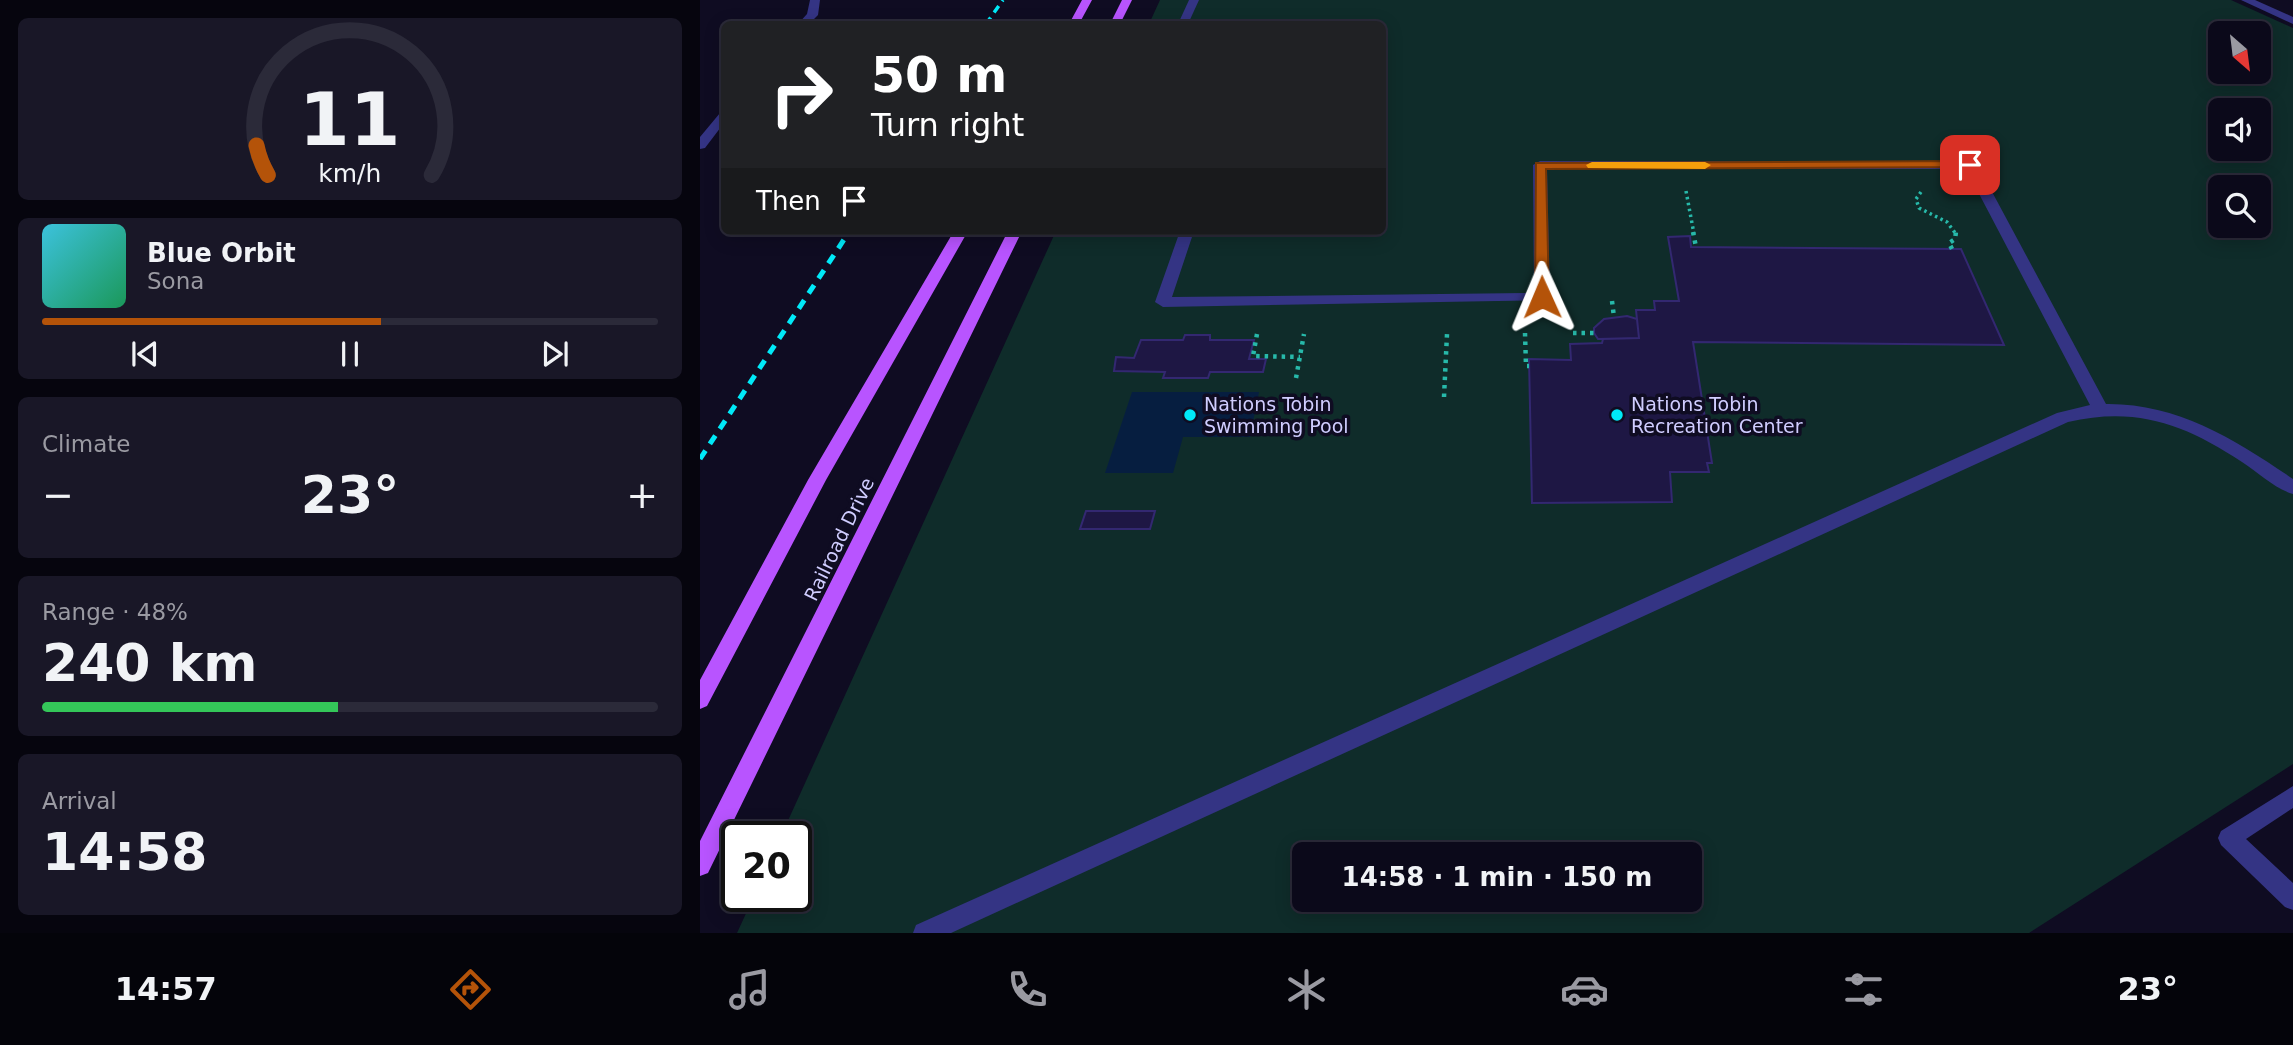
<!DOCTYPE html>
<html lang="en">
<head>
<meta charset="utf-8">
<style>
  :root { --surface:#0b091a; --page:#191727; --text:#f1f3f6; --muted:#9a9aa2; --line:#2b2a39; --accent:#b45309 }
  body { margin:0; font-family:"DejaVu Sans",sans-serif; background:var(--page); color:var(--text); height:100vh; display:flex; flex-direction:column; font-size:26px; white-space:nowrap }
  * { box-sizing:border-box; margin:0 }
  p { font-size:23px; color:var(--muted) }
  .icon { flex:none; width:38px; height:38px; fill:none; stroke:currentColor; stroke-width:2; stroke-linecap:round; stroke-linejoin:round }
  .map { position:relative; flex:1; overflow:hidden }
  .sheet { display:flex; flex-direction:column; gap:18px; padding:18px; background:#06050e; width:700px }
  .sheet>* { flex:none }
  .guide { position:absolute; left:21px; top:21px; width:665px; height:214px; border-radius:10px; box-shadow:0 4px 18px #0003,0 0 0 2px var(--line); background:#202124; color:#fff; overflow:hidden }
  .needle { width:46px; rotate:152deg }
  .fabs { position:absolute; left:1508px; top:21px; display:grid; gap:14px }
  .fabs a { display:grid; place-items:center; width:63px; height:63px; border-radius:10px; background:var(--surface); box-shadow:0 4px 18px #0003,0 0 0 2px var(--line); font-size:35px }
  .speed { position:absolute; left:21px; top:821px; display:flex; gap:14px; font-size:35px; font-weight:700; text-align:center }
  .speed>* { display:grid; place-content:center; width:91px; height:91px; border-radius:50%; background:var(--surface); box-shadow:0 4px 18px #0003,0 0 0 2px var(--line); line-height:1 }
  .speed .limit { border:4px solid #111; border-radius:10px; background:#fff; color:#111 }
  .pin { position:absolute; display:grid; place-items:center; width:60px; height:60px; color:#fff; margin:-30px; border-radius:14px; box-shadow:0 4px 10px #0006 }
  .me { position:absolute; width:77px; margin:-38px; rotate:359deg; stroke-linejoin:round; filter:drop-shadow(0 0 5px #0008) }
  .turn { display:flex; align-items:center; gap:24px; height:147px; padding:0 35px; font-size:32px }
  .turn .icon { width:91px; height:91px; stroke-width:2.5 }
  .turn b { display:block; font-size:49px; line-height:60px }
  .then { display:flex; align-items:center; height:66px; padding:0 35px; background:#0003; gap:14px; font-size:26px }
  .big { font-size:52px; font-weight:700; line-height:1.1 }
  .sheet .widget { flex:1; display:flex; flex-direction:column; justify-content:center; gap:10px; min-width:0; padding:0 24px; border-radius:10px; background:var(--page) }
  .sheet .dial { align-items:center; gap:0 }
  .dial svg { height:182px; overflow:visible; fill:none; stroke:var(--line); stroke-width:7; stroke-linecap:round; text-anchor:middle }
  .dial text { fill:var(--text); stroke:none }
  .song { display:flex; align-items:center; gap:21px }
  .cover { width:84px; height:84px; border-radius:10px; background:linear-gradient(135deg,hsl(190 70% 55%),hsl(150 70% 35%)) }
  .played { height:7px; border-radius:4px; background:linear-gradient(90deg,var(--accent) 55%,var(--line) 55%) }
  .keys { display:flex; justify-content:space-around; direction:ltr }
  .heat { display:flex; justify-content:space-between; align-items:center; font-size:38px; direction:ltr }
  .charge { height:10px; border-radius:5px; background:linear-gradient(90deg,#34c759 48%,var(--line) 0) }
  .trip { position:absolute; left:592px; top:842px; width:410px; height:70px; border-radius:10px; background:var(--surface); box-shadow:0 4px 18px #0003,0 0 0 2px var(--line); font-weight:700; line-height:70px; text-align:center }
  .tabs { display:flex; height:112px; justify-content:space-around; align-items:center; background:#04040a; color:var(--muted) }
  .tabs .icon { width:49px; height:49px }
  .tabs .selected { color:var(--accent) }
  .tabs b { font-size:32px; color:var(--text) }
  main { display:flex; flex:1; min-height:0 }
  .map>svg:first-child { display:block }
  .green { fill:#0f2c2a; fill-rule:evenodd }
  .water { fill:#061e40 }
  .building { fill:#1e1744; stroke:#332871; stroke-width:2 }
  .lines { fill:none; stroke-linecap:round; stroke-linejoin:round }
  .path-far1 { stroke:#27b9aa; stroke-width:3.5; stroke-dasharray:2.5 3.5; stroke-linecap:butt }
  .path { stroke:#27b9aa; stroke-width:4.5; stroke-dasharray:3.5 5; stroke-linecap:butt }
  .minor { fill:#343484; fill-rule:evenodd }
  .major { fill:#b854ff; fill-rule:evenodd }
  .rail-far1 { stroke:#00e9f8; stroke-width:3.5; stroke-dasharray:8 6; stroke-linecap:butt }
  .rail { stroke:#00e9f8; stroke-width:5; stroke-dasharray:10 8; stroke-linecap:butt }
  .route { fill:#b45309; stroke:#753606; stroke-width:2 }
  .slow { fill:#f59e0b }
  .poi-dot { fill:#00e9f8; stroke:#0f0c22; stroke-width:2.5 }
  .labels { text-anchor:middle; stroke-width:7; stroke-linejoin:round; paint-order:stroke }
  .poi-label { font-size:19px; fill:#d0cdff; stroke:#0f0c22; text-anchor:start }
  .street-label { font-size:19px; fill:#d0cdff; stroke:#0f0c22 }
</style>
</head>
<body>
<main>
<section class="sheet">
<div class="widget dial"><svg viewBox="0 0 100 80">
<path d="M14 69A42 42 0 1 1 86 69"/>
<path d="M14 69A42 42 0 0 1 9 56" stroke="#b45309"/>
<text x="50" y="56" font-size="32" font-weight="700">11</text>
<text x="50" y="72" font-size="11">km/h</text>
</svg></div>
<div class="widget">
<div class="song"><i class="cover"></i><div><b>Blue Orbit</b><p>Sona</p></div></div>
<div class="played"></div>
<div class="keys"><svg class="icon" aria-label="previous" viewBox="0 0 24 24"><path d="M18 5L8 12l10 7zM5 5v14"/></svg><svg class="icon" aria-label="pause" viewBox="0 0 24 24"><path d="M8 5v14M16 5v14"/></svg><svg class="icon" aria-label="next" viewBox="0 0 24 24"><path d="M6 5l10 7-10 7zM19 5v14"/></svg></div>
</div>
<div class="widget"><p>Climate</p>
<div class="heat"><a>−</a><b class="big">23°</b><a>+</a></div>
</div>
<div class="widget"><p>Range · 48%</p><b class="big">240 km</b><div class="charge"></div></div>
<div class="widget"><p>Arrival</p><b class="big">14:58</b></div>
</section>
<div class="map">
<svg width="1593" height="933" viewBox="0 0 1593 933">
  <rect width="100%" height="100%" fill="#0f0c22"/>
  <path class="green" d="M460,0H1531L1593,28V764L1329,933H37L54,896H96V836H81L356,231H682V24H449ZM1521,33H1559V72H1521ZM1521,110H1559V149H1521ZM1521,187H1559V226H1521ZM604,854H989V900H604Z"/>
  <path class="water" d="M432,392H559L550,437H483L473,473H405Z"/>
  <path class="building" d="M990,236L991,247L1261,249L1304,345L993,342L1012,463H1007L1009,472H970L972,502L832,503L829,359L871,360L870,344L902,343L903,339L939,338L936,310H955L954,301H979L968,237Z
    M927,316L937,319L939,338L898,339L894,333V328L904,319Z
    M485,335H510V340H554L549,359H566L563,372H510L508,378H463L465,372L414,371L416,357L434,358L441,340H483Z
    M386,511H455L450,529H380Z"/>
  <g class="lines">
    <path class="path-far1" d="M986,191L994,234
      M1221,192L1216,199L1219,208L1247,222L1256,234"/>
    <path class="path" d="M993,232L996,247
      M1252,249L1249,243L1255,239L1256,232
      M912,301L914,317
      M825,333L826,366H829
      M873,333H894
      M557,334L553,356L600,357
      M596,378L604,334
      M744,397L747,334"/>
    <path class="minor" d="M110,0H120L118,15L109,24H98L107,14Z
      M489,0H499L488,24H478Z
      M1541,0H1555L1593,17V24Z
      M24,112V123L5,148L0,149V137L20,113Z
      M840,161L1276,162L1406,404C1477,403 1536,440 1593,479V494C1575,489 1558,472 1542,462C1485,424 1436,406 1368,422L251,933H213L216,925L1357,413L1390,405L1266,169H847L850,297L847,300L463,307L455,302L480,231H494L472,297L834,293L833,165Z
      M1593,786V808L1546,839L1593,883V910L1585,907L1521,845L1518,838L1521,831Z"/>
    <path class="major" d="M382,0H392L379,24H369Z
      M422,0H432L420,24H410Z
      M254,231H268L126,480L7,706L0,709V680L108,480Z
      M308,231H322L8,873L0,876V841Z"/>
    <path class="rail-far1" d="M286,24L303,0
      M148,234L150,231"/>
    <path class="rail" d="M0,459L149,232"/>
  </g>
  <path class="route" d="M1270,161L1277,165L1275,167L846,169L849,297L842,301L835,297L836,163Z"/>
  <path class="slow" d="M892,162H1005L1011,165L1005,169L888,168L886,165Z"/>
  <g class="poi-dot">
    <circle cx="490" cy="415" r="7"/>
    <circle cx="917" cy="415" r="7"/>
  </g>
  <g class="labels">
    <g class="poi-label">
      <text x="504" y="411">Nations Tobin<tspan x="504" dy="22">Swimming Pool</tspan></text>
      <text x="931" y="411">Nations Tobin<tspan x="931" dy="22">Recreation Center</tspan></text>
    </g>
    <g class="street-label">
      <text transform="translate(139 539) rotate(-64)" y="7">Railroad Drive</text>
    </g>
  </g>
</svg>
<div class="fabs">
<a><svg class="needle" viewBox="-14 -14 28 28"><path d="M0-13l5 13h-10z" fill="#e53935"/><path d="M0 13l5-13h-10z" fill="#9a9aa2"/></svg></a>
<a><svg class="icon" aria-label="sound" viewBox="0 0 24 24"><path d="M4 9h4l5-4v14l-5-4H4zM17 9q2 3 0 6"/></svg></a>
<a><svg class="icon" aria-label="search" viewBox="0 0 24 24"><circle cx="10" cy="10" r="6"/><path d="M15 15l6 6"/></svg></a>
</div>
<div class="speed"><div class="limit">20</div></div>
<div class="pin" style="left:1270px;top:165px;background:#d93025"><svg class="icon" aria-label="arrive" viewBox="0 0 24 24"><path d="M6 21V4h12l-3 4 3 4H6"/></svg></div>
<svg class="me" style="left:842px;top:297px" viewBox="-20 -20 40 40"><path d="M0-17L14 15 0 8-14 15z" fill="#b45309" stroke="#fff" stroke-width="4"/></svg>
<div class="trip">14:58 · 1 min · 150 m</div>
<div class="guide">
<div class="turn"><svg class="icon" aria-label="right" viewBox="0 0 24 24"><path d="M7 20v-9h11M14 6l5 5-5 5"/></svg><div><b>50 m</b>Turn right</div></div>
<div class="then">Then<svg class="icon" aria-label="arrive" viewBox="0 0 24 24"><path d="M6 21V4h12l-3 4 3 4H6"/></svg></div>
</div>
</div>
</main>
<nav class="tabs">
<b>14:57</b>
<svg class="icon selected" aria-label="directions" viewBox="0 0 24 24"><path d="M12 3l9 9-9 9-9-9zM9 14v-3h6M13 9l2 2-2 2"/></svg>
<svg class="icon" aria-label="music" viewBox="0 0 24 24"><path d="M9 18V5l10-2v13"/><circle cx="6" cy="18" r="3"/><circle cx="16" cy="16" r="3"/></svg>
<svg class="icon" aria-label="phone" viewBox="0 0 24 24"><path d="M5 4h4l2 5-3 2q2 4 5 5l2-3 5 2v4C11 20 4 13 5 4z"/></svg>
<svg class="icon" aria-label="climate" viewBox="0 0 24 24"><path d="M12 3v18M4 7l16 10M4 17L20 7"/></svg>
<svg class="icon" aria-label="car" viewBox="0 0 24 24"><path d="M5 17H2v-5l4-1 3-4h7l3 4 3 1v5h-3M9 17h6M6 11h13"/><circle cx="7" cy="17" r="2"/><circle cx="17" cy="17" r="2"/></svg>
<svg class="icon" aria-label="filters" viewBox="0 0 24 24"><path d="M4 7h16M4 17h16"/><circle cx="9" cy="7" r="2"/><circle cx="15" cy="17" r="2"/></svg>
<b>23°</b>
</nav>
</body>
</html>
